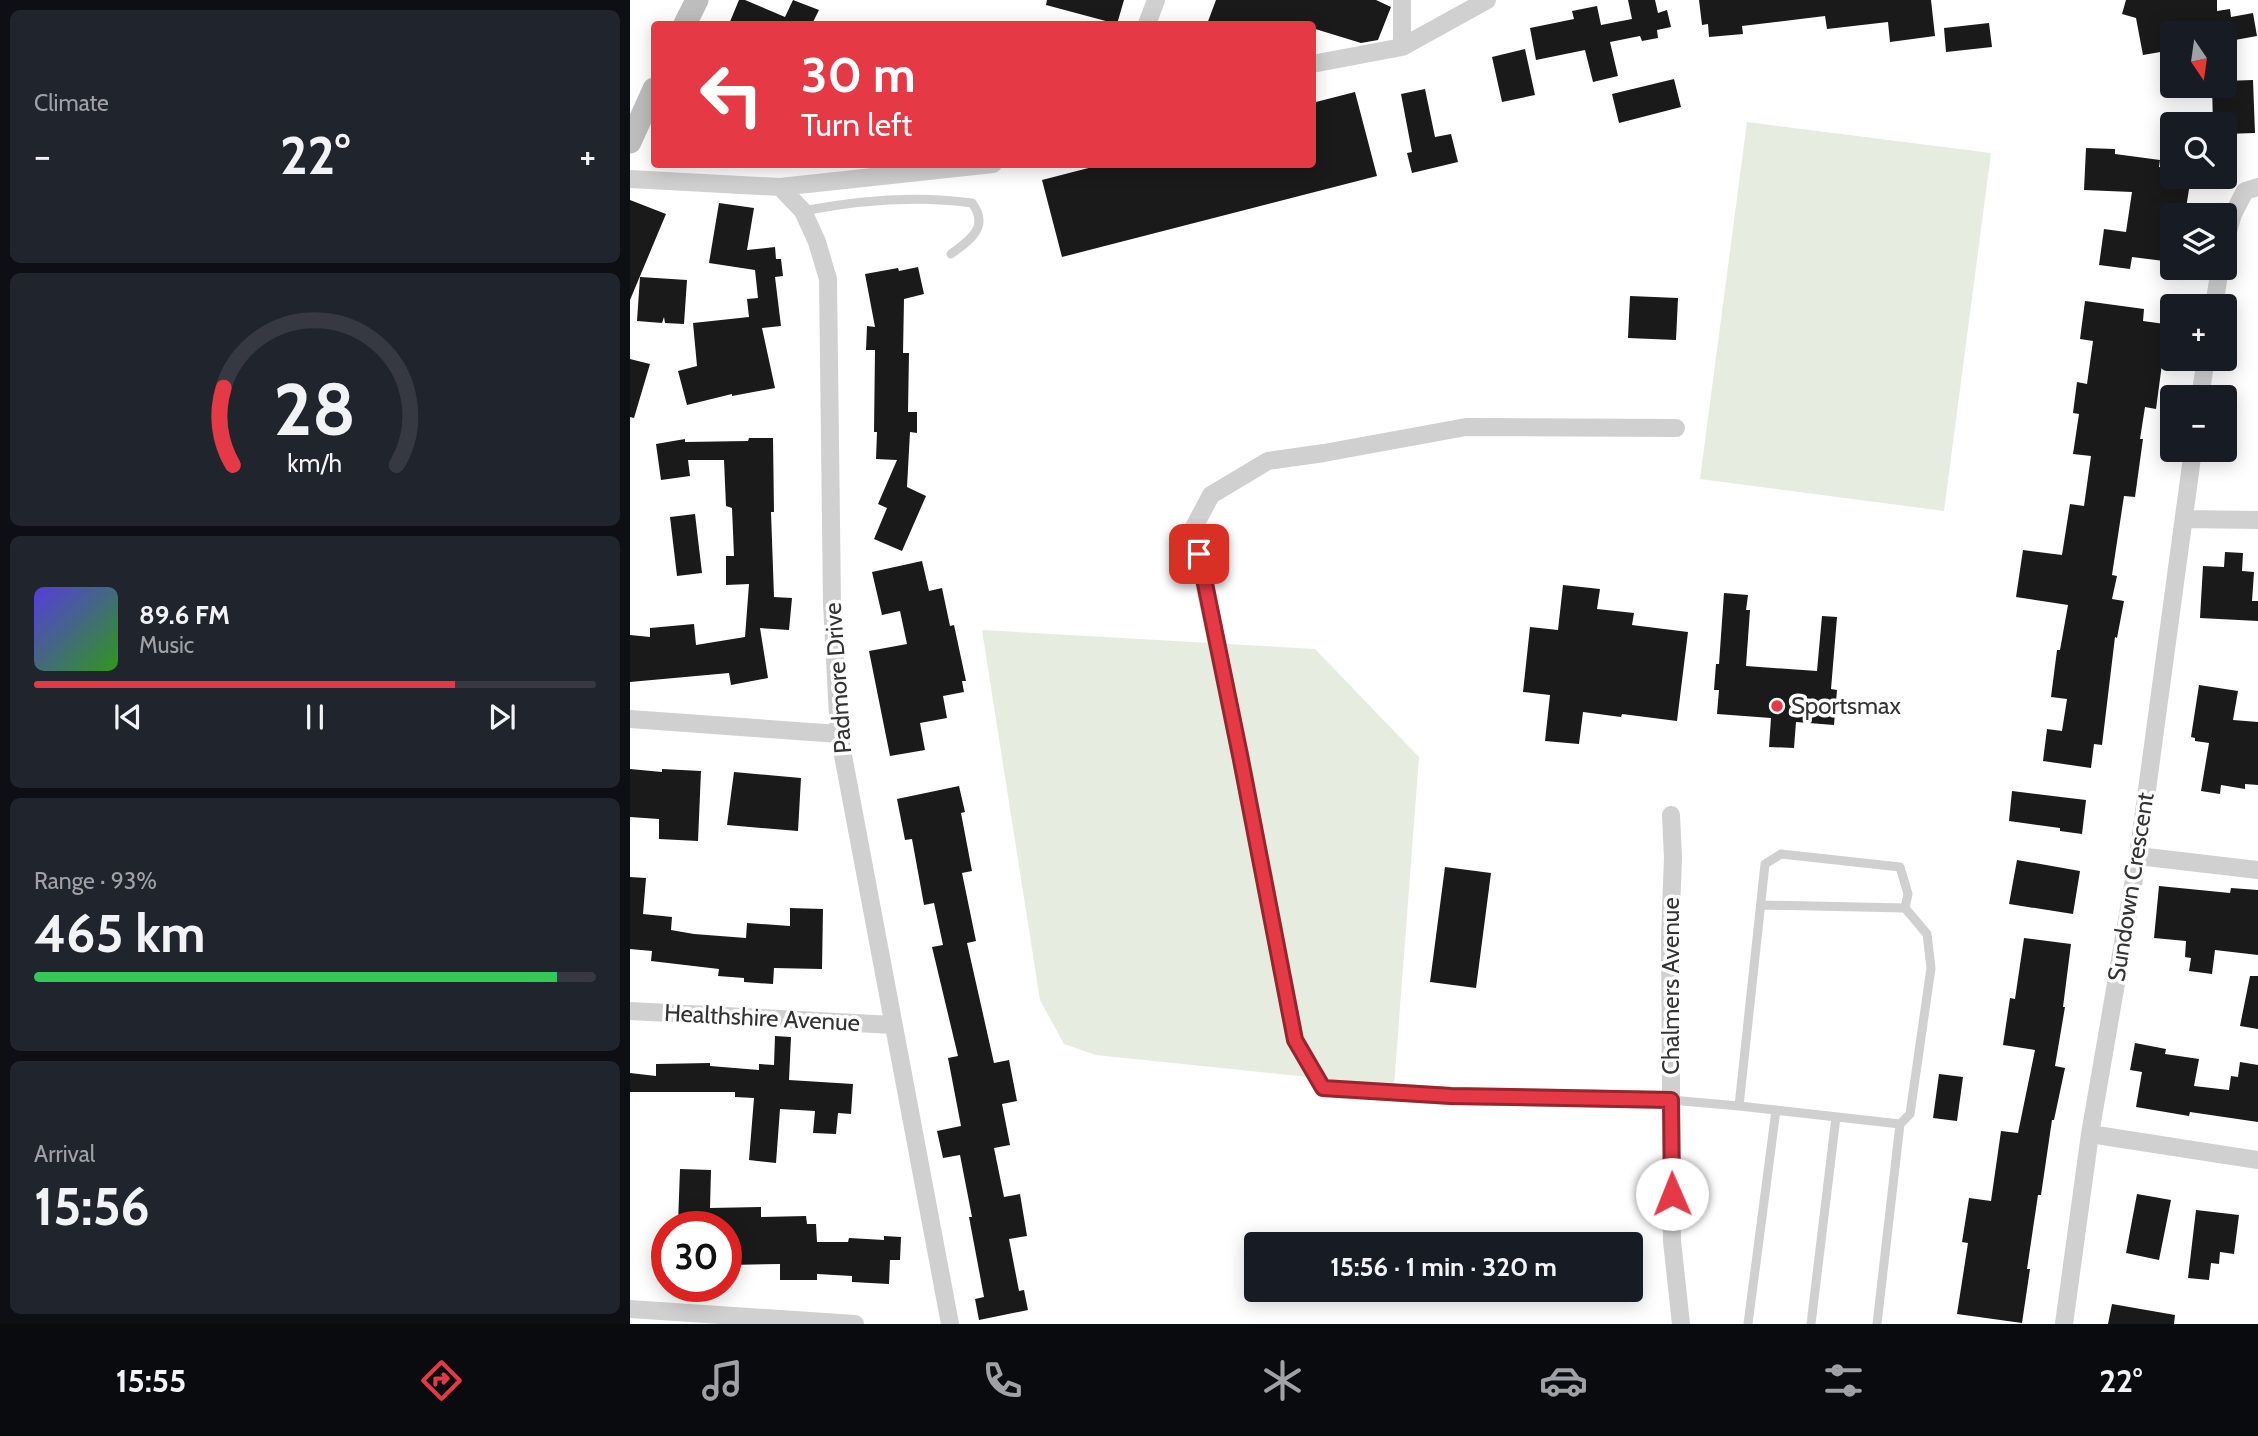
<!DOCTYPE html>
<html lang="en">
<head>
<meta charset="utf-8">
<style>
  :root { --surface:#171b24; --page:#20242c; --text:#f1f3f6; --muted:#9ea1a6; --line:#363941; --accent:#e63946 }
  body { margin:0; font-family:Cabin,sans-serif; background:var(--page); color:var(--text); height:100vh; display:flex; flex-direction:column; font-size:26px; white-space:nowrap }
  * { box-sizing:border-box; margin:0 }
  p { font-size:23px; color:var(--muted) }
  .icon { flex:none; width:38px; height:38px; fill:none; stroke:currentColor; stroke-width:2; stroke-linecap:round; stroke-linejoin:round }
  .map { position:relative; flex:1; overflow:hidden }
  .sheet { display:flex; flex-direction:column; gap:10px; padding:10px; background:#0d0f14; width:630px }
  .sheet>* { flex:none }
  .hud { position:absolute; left:21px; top:21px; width:665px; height:147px; border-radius:7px; box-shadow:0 4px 18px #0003; background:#e63946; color:#fff; overflow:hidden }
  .needle { width:46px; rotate:167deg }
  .tools { position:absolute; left:1530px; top:21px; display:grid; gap:14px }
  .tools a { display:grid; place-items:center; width:77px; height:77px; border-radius:7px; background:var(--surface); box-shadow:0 4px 18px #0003; font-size:35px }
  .speed { position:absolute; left:21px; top:1211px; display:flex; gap:14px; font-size:35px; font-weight:700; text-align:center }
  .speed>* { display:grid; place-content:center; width:91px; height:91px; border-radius:50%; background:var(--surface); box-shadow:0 4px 18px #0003; line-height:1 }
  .speed .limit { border:10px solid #d22; background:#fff; color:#111 }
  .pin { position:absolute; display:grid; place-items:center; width:60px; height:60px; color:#fff; margin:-30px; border-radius:14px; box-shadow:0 4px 10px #0006 }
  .me { position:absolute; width:77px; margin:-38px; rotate:359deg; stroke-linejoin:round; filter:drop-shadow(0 0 5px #0008) }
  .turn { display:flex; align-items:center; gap:24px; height:147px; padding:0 35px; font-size:32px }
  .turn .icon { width:91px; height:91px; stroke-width:2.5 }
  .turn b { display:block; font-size:49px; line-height:60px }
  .big { font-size:52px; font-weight:700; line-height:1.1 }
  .sheet .card { flex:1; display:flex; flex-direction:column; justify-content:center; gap:10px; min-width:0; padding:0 24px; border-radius:10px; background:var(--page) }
  .sheet .dial { align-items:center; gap:0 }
  .dial svg { height:182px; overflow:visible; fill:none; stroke:var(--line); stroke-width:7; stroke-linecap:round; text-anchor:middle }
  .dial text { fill:var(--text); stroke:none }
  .song { display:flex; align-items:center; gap:21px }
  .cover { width:84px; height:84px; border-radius:10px; background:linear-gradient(135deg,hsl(250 70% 55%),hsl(110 70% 35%)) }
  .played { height:7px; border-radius:4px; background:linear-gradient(90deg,var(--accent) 75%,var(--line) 75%) }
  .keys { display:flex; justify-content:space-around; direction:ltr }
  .heat { display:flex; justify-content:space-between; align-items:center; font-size:38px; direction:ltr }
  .charge { height:10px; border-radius:5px; background:linear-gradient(90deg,#34c759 93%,var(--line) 0) }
  .trip { position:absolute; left:614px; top:1232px; width:399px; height:70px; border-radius:7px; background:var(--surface); box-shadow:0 4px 18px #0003; font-weight:700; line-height:70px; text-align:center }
  .menu { display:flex; height:112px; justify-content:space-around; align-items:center; background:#090b0e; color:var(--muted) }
  .menu .icon { width:49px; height:49px }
  .menu .selected { color:var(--accent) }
  .menu b { font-size:32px; color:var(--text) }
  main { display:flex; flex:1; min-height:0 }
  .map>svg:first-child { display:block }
  .green { fill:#e6ecdf }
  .building { fill:#1a1a1a }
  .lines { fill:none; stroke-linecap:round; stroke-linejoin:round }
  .service { stroke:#d0d0d0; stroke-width:9 }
  .minor { stroke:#d0d0d0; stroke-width:18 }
  .secondary { stroke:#bdbdbd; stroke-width:23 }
  .route-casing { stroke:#96252e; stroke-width:18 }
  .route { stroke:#e63946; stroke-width:12 }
  .poi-dot { fill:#e63946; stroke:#fff; stroke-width:2.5 }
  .labels { text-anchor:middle; stroke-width:7; stroke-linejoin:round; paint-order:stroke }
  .street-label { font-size:24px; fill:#333; stroke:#fff }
  .poi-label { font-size:24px; fill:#333; stroke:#fff; text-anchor:start }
</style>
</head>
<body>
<main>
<section class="sheet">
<div class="card"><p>Climate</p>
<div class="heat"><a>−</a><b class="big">22°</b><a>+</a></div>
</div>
<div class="card dial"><svg viewBox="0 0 100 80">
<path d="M14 69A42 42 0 1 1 86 69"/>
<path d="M14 69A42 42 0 0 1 10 35" stroke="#e63946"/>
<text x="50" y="56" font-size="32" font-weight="700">28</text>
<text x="50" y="72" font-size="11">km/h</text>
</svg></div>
<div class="card">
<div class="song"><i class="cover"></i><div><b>89.6 FM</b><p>Music</p></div></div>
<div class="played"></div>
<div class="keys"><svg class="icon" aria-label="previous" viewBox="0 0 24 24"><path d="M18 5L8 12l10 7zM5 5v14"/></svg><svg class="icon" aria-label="pause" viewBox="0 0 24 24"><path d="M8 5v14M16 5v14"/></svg><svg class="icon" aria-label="next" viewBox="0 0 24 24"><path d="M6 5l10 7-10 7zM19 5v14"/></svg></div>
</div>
<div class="card"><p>Range · 93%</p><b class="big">465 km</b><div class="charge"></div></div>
<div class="card"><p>Arrival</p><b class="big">15:56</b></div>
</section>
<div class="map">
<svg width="1628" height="1324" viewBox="0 0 1628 1324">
  <rect width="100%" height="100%" fill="#fff"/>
  <path class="green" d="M1117,122L1361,153L1314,511L1070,479Z
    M352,630L685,649L789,757L764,1086L466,1055L434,1044L410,1000Z"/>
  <path class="building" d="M109,0H115L155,17L163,0L189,10L182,24H99Z
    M417,0H494L487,24L416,5Z
    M586,0H746L761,7L748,40L731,43L682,28V24H577Z
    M998,0H1025L1028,13L1037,10L1041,27L1027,30L1028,38L1012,41L1010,36L980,42L988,76L963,82L955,50L906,60L900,28L944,19L942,11L967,6L971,25L1002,19Z
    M1069,0H1301L1305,36L1260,42L1258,22L1197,29L1195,16L1112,26L1113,34L1079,37L1078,24L1072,25Z
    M1496,0H1587V11L1600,9L1601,17L1623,13L1627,36L1594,42V33H1542V50L1513,55L1506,18L1492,14Z
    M1359,23L1362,47L1316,52L1314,28Z
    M895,49L905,95L872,102L862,57Z
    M1044,79L1051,107L989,123L982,94Z
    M1623,80L1625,133L1594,134V124H1583L1582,86H1594V81Z
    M795,89L805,137L821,134L828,162L782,173L777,153L782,152L771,94Z
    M725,92L747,176L432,257L412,180L474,164H682V103Z
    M1456,148L1485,149V154L1530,160L1529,167L1542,169V177H1561L1556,208L1542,207V262L1502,257L1500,269L1469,265L1474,229L1496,232L1502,192L1454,190Z
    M0,200L36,214L0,300Z
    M89,203L124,208L117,250L145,247L146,259H151L153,276L145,277L151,326L132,328L145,388L102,396V394L57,405L48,371L67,366L63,323L119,317L117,299L128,298L125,270L79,263Z
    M288,267L294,294L274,299L273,353H279L278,412H287V433L280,432L277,487L296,496L272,551L244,539L257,508L248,504L267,460L246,459L247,432H244L245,350H236L237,326L245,327L235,274L268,268L269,271Z
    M10,277L57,280L54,324L35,323L34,317L32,323L7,321Z
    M1000,296L1048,298L1046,340L998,338Z
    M1455,301L1514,309L1513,321L1542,325V366L1532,364L1526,409L1515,407L1510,439H1513L1505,497L1494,496L1482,575L1487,576L1482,599L1494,601L1487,638L1485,637L1472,745L1464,744L1461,768L1413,761L1417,729L1432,731L1437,699L1421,697L1427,650H1430L1438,605L1386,597L1393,550L1432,555L1440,504L1454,506L1461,456L1443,454L1449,414L1443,413L1447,382L1457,384L1463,341L1450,339Z
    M0,359L20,364L4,418L0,417Z
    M119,438H143L144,512H141L144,597L162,598L159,630L130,628L138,678L101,685L99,673L0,682V635L20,637V628L64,624L66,645L115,637L119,584L96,585V556H104L102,508L96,506L94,460H58L60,476L31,480L26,444L55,439V442L118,441Z
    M65,514L72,573L47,576L40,517Z
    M1595,552L1613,553L1612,571L1624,572L1622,601H1628V621L1570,618L1573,566L1594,567Z
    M292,561L299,591L312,588L320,626L324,625L336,681H332L334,692L313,696L317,718L290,723L295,750L260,756L239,651L277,644L270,611L252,615L242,572Z
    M933,585L970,589L967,609L1004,613L1002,625L1058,632L1047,721L992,714L991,717L953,712L949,744L915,741L920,695L893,692L900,627L928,630Z
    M1094,593L1118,595L1116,610H1120L1116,666L1187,671L1192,616L1207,617L1201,689L1207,690L1204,725L1166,722L1164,748L1139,747L1141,718L1087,714L1089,690H1084L1086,664H1089Z
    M1569,685L1608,691L1603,720L1628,722V785L1615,784V789L1591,785L1590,794L1571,791L1579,743L1565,741V738L1561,737Z
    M0,769L32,772V769L71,771L68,841L29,839V819L0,817Z
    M104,772L171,778L168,831L97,825Z
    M329,786L335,812L331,813L342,871L332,873L346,941L337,943L364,1063L379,1060L387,1101L372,1104L380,1145L364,1148L374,1197L390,1194L397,1236L379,1239L389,1291L394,1290L398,1310L349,1320L345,1299L354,1297L339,1217H342L330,1155L313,1158L307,1131L331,1126L318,1058L328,1056L302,947L313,945L304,903L294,905L282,839L275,840L267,799Z
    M1382,791L1456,800L1452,834L1430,831V828L1379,821Z
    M1387,860L1450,871L1443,914L1379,904Z
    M815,867L861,873L846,988L800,982Z
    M0,877L16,878L13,914L42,917L41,930L64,934L116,938L117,923L160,926V908L193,909L192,969L144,968L143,984L114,982V978L88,976L89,969L21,961L22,951L0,949Z
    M1529,886L1600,893L1601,888L1628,890V955L1585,950L1582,974L1559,971L1561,958L1555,957L1556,941L1524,938Z
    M1394,938L1441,944L1433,1007H1435L1425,1066L1435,1068L1424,1120H1422L1411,1195H1408L1397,1269H1400L1392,1323L1327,1314L1338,1243L1332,1242L1339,1198L1361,1201L1371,1131L1388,1133L1405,1050L1373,1045L1380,998L1385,999Z
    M1620,976H1628V1029L1610,1026Z
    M145,1036L161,1037L159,1080L223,1084L221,1114L208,1113L206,1134L183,1133L185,1111L150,1109L146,1163L119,1160L124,1098L105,1097V1092H0V1073L26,1076V1064L80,1063V1066L129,1070V1064L144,1065Z
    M1505,1043L1536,1049L1535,1054L1569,1059L1564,1086L1599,1090L1601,1076L1608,1077L1610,1062L1628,1065V1122L1560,1112L1559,1116L1506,1107L1512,1072L1500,1070Z
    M1309,1074L1333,1077L1327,1121L1303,1118Z
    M50,1169L81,1170L80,1208L131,1207V1217L176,1216L177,1224H186L187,1242H218L219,1238L254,1240V1236L271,1237L270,1260H260L259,1284L222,1282V1276L187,1274V1280H150V1264L99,1265V1250H96V1227L48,1224Z
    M1507,1194L1541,1200L1529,1260L1496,1253Z
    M1566,1210L1609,1215L1604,1254L1590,1252L1589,1264L1581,1263L1579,1280L1558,1278Z
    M1482,1304L1545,1315L1544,1324H1478Z"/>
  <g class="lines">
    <path class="service" d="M173,211C229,200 285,195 342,203C360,227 340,240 321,254
      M1041,1100L1109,1106L1135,864L1151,854L1270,867L1278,894L1275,908
      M1109,1106L1270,1124L1280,1114L1301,968L1297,934L1275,908L1131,905
      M1118,1324L1146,1110
      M1181,1324L1206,1117
      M1247,1324L1270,1124"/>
    <path class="minor" d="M772,0V47
      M517,24L526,0
      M682,64L772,47L857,0
      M0,179L150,187L173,211L187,242L198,279L202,604L209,734L320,1324
      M150,187L363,164
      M1594,245L1603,214L1615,191L1628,187
      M1584,306L1590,268
      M1570,397L1576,359
      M1554,519L1628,520
      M0,719L209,734
      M1041,815L1043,858L1040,936L1042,1241L1051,1324
      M1508,856L1628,870
      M0,1011L263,1025
      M1041,1100L821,1096L693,1088L665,1039L611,759L563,529L581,495L638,461L694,453L836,427L1046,428
      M1460,1134L1628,1160
      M0,1309L225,1324
      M1434,1324L1460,1134L1508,856L1563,450"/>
    <path class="secondary" d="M55,24L67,0
      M0,142L24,89"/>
  </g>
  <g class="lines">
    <g class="route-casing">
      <path id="route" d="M569,554L611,760L665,1040L693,1088L821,1096L1041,1100L1042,1194"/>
    </g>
    <use href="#route" class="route"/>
  </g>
  <circle class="poi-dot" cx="1147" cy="706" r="7"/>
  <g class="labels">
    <g class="street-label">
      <text transform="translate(208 678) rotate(-94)" y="8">Padmore Drive</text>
      <text transform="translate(1501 887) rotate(-81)" y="8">Sundown Crescent</text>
      <text transform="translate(1041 986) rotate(-90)" y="8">Chalmers Avenue</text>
      <text transform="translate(132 1018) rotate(3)" y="8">Healthshire Avenue</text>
    </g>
    <g class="poi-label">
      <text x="1161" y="714">Sportsmax</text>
    </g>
  </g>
</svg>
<div class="tools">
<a><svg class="needle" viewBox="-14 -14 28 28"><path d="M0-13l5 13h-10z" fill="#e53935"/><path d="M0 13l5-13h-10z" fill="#9ea1a6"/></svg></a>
<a><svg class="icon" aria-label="search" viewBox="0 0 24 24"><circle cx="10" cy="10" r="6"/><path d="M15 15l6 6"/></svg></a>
<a><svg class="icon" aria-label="layers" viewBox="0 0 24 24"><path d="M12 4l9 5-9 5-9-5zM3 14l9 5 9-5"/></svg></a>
<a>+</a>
<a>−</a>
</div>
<div class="speed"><div class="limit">30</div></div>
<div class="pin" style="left:569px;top:554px;background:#d93025"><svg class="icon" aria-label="arrive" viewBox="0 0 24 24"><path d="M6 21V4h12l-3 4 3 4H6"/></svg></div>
<svg class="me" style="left:1042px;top:1194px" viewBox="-20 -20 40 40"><circle r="19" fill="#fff"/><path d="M0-13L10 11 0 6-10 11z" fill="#e63946"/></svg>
<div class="trip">15:56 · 1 min · 320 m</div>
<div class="hud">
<div class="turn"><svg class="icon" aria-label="left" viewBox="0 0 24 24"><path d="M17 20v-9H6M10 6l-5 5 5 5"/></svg><div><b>30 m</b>Turn left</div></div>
</div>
</div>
</main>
<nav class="menu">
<b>15:55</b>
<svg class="icon selected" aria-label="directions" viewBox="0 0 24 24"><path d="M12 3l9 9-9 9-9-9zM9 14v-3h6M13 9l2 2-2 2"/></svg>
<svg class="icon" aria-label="music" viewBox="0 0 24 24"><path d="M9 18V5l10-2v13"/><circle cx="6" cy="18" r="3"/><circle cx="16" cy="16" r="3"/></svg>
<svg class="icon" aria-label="phone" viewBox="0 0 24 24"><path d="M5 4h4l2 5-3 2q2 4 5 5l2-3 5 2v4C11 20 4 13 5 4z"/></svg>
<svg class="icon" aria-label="climate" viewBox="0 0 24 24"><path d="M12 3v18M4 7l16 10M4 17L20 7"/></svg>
<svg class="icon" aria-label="car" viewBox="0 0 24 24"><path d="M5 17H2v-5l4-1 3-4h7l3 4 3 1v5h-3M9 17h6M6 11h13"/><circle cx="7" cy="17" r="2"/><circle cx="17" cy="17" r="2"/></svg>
<svg class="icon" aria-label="filters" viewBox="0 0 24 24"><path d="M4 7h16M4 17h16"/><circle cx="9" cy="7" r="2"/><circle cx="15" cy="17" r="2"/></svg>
<b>22°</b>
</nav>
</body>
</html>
